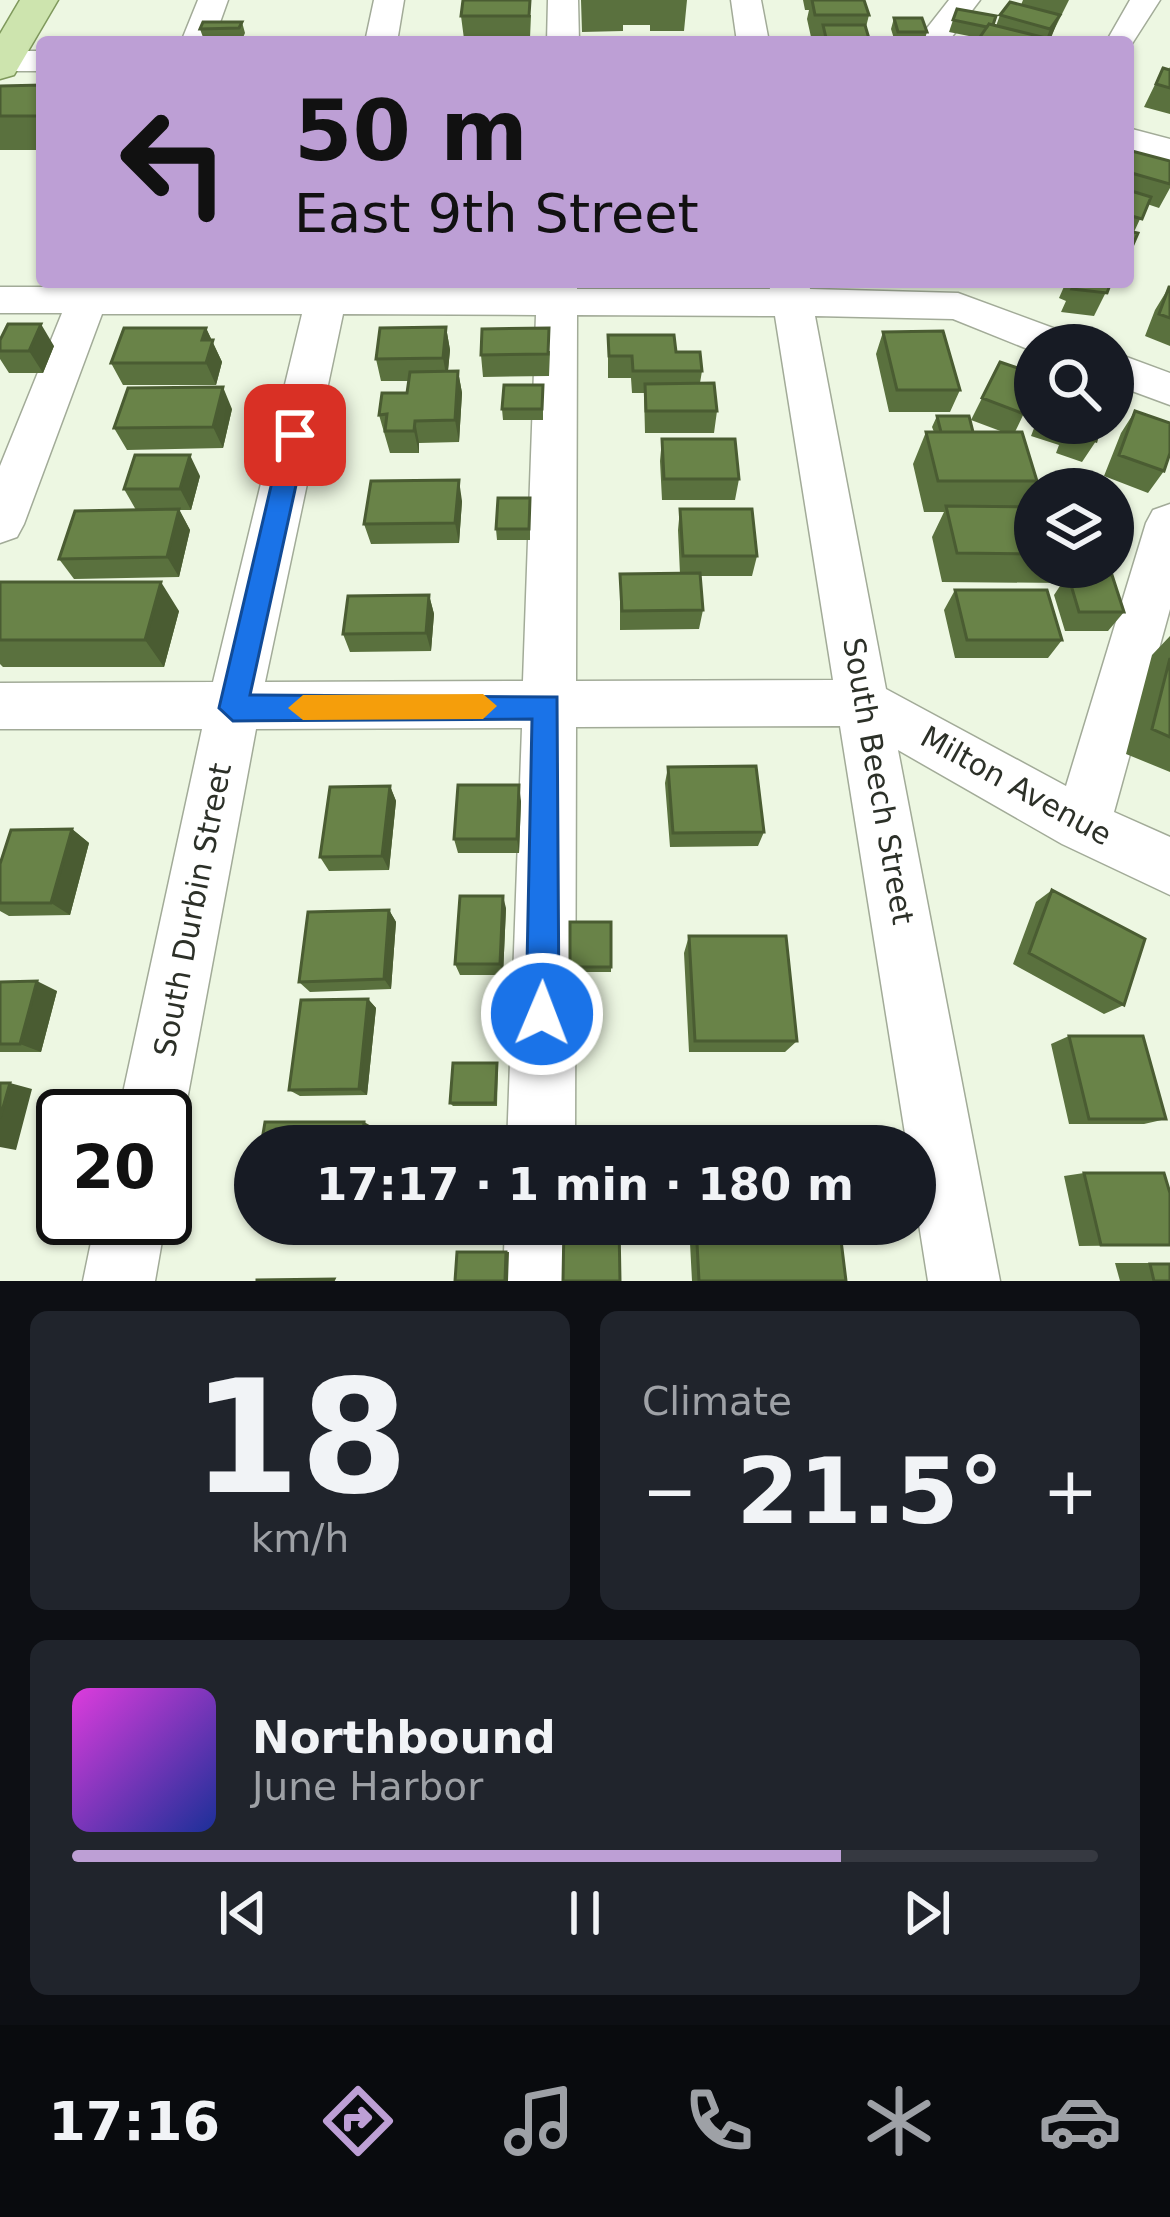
<!DOCTYPE html>
<html lang="en">
<head>
<meta charset="utf-8">
<style>
  :root { --surface:#171b24; --page:#20242c; --text:#f1f3f6; --muted:#9ea1a6; --line:#363941; --accent:#bd9fd5 }
  body { margin:0; font-family:"DejaVu Sans",sans-serif; background:var(--page); color:var(--text); height:100vh; display:flex; flex-direction:column; font-size:45px; white-space:nowrap }
  * { box-sizing:border-box; margin:0 }
  p { font-size:39px; color:var(--muted) }
  .icon { flex:none; width:66px; height:66px; fill:none; stroke:currentColor; stroke-width:2; stroke-linecap:round; stroke-linejoin:round }
  .map { position:relative; height:1281px; overflow:hidden }
  .sheet { display:flex; flex-direction:column; gap:30px; padding:30px; background:#0d0f14; flex:1 }
  .sheet>* { flex:none }
  .hud { position:absolute; left:36px; top:36px; width:1098px; height:252px; border-radius:12px; box-shadow:0 3px 9px #0004; background:#bd9fd5; color:#111; overflow:hidden }
  .tools { position:absolute; left:1014px; top:324px; display:grid; gap:24px }
  .tools a { display:grid; place-items:center; width:120px; height:120px; border-radius:50%; background:var(--surface); box-shadow:0 3px 9px #0004; font-size:60px }
  .speed { position:absolute; left:36px; top:1089px; display:flex; gap:24px; font-size:60px; font-weight:700; text-align:center }
  .speed>* { display:grid; place-content:center; width:156px; height:156px; border-radius:50%; background:var(--surface); box-shadow:0 3px 9px #0004; line-height:1 }
  .speed .limit { border:6px solid #111; border-radius:18px; background:#fff; color:#111 }
  .pin { position:absolute; display:grid; place-items:center; width:102px; height:102px; color:#fff; margin:-51px; border-radius:24px; box-shadow:0 6px 18px #0006 }
  .me { position:absolute; width:132px; margin:-66px; rotate:1deg; stroke-linejoin:round; filter:drop-shadow(0 0 9px #0008) }
  .turn { display:flex; align-items:center; gap:42px; height:252px; padding:0 60px; font-size:54px }
  .turn .icon { width:156px; height:156px; stroke-width:2.5 }
  .turn b { display:block; font-size:84px; line-height:102px }
  .big { font-size:90px; font-weight:700; line-height:1.1 }
  .sheet .tile { flex:1; display:flex; flex-direction:column; justify-content:center; gap:18px; min-width:0; padding:0 42px; border-radius:18px; background:var(--page) }
  .sheet .dial { align-items:center; gap:0 }
  .dial b { font-size:156px; line-height:1 }
  .song { display:flex; align-items:center; gap:36px }
  .cover { width:144px; height:144px; border-radius:18px; background:linear-gradient(135deg,hsl(300 70% 55%),hsl(230 70% 35%)) }
  .played { height:12px; border-radius:6px; background:linear-gradient(90deg,var(--accent) 75%,var(--line) 75%) }
  .keys { display:flex; justify-content:space-around; direction:ltr }
  .heat { display:flex; justify-content:space-between; align-items:center; font-size:66px; direction:ltr }
  .sheet .tiles { flex:1; display:grid; gap:30px; grid-template-columns:1fr 1fr }
  .tile:last-child { grid-column:span 2 }
  .trip { position:absolute; left:234px; top:1125px; width:702px; height:120px; border-radius:60px; background:var(--surface); box-shadow:0 3px 9px #0004; font-weight:700; line-height:120px; text-align:center }
  .menu { display:flex; height:192px; justify-content:space-around; align-items:center; background:#090b0e; color:var(--muted) }
  .menu .icon { width:84px; height:84px }
  .menu .selected { color:var(--accent) }
  .menu b { font-size:54px; color:var(--text) }
  .map>svg:first-child { display:block }
  .lines { fill:none; stroke-linecap:round; stroke-linejoin:round }
  .minor-casing { stroke:#a2ab98; stroke-width:3 }
  .major-casing { stroke:#7f995c; stroke-width:3 }
  .minor { fill:#fff; fill-rule:evenodd }
  .major { fill:#cde4ae; fill-rule:evenodd }
  .wall { fill:#5a713e }
  .shaded-wall { fill:#4a5c32 }
  .building { fill:#698348; stroke:#4a5c32; stroke-width:3 }
  .route { fill:#1a73e8; stroke:#114b97; stroke-width:3 }
  .slow { fill:#f59e0b }
  .labels { text-anchor:middle; stroke-width:9; stroke-linejoin:round; paint-order:stroke }
  .street-label { font-size:30px; fill:#2c3028; stroke:#fff }
</style>
</head>
<body>
<div class="map">
<svg width="1170" height="1281" viewBox="0 0 1170 1281">
  <rect width="100%" height="100%" fill="#edf7e2"/>
  <g class="lines">
    <g class="minor-casing">
      <path id="minor" d="M198,0H228L213,42H181Z
        M374,0H404L397,42H365Z
        M548,0H578L579,42H547Z
        M731,0H761L769,42H737Z
        M949,0H980L948,42H924L920,37Z
        M1130,0H1160L1128,50V42H1106Z
        M0,51H42V71H0Z
        M1128,128L1170,139V161L1128,149Z
        M74,282H114L112,287L309,288L310,282H350L348,288H537V282H577V289H770L769,282H809L810,289L958,293L1072,335L1078,345H1035V352L953,319L815,316L886,689L1066,786L1146,523L1153,510L1170,504V609L1114,812L1170,837V895L1062,844L898,750L1000,1281H928L915,1199V1146H907L840,726L576,727L575,1146H507L522,728L256,729L184,1116L174,1139L165,1143V1116H118L202,729H0V683L213,682L302,314H102L24,524L17,537L0,543V466L62,313H0V287H72ZM343,314L536,315L523,681L265,682ZM577,315L775,316L833,680L576,681Z
        M1113,352L1170,373V405L1113,384Z
        M165,1216L166,1218L155,1281H83L96,1218Z
        M505,1224H575V1281H503Z"/>
    </g>
    <g class="major-casing">
      <path id="major" d="M20,0H58L14,75L0,79V34Z"/>
    </g>
    <use href="#minor" class="minor"/>
    <use href="#major" class="major"/>
  </g>
  <path class="wall" d="M581,0H687L684,31H650V25H623V31L582,32Z
    M803,0H864L869,15L866,27L870,42H820L821,37H811L807,19L809,10H805Z
    M1023,0H1075H1069L1048,42H977L979,38L949,32L953,20L996,26L1000,15L1021,5Z
    M531,15L530,38L464,39L461,16Z
    M894,18L927,32L924,42H895L891,29Z
    M242,22L245,33L242,40H204L200,29Z
    M1170,67V114L1144,107L1163,68L1169,69Z
    M42,85V150H0V86Z
    M1128,150L1170,161V188L1159,208L1147,204L1134,232L1128,256Z
    M1066,282H1111L1094,316L1061,312L1066,301L1059,298Z
    M1169,287H1170V346L1145,336L1155,310Z
    M446,327L450,350L448,371H458L462,393L459,442L419,443V453H390L379,415L407,393L409,381H381L376,359Z
    M206,328L222,362L216,385H123L111,363Z
    M883,332L960,390L950,412H889L876,354Z
    M608,335L676,352L702,371L700,383L717,411L714,433H645L644,393H632L631,378H608Z
    M0,340L54,346L43,373H9L0,359Z
    M550,351L549,376L483,377L481,355Z
    M1000,362L1035,390L1015,432L1037,481L1022,507H1035V567H1090L1084,575L1124,612L1108,631H1065L1054,595L1062,583L942,582L932,537L944,512H924L913,464L926,432H934L932,427L937,416L973,432H1003L971,420Z
    M543,385V420H503L502,409Z
    M232,409L223,448L127,450L114,428Z
    M1135,411L1164,471L1148,493L1104,476L1121,433Z
    M1036,423H1101L1096,441L1082,462L1056,453L1059,445L1031,436Z
    M662,439L739,479L735,500H662L660,461Z
    M200,476L191,510H179L190,530L179,577L74,579L59,559L136,510L124,489Z
    M530,498V540H497L496,529Z
    M462,501L459,543L371,544L364,524Z
    M680,509L757,556L752,576H700L703,610L699,629L620,630V574H680L678,530Z
    M0,582L179,611L164,667H3L0,664Z
    M955,590L1062,640L1048,658H955L944,610Z
    M429,595L434,614L431,651L350,652L343,634Z
    M1170,636V772L1126,754L1152,655Z
    M668,767L764,832L758,846L670,847L665,783Z
    M390,786L396,801L389,870L329,871L320,857Z
    M521,801L519,853H458L454,839Z
    M72,829L89,843L70,915L9,916L0,911V864Z
    M1052,890L1124,1005L1104,1014L1013,964L1036,902Z
    M506,908L503,975H460L455,964Z
    M389,910L396,922L391,989L310,992L299,982Z
    M570,922H611V972H570Z
    M689,936L797,1041L785,1052H689L684,953Z
    M0,982L57,991L41,1052H0Z
    M368,999L376,1008L367,1095L300,1096L289,1090Z
    M1069,1036L1166,1119L1144,1124H1069L1051,1044Z
    M497,1063L498,1066L497,1106H453L450,1103Z
    M1084,1173L1170,1245L1079,1246L1064,1176Z
    M689,1224H839L846,1281H692Z
    M1115,1263H1170V1281H1120Z"/>
  <path class="shaded-wall" d="M1060,15L1051,38L1048,42H1045L1050,29Z
    M41,324L54,346L43,373L29,351Z
    M446,327L450,350L447,380L443,358Z
    M206,328L222,362L216,385L206,363L202,340Z
    M458,371L462,393L459,442L455,420Z
    M223,387L232,409L223,448L213,427Z
    M415,421L419,443V453L414,431Z
    M190,455L200,476L191,510L180,489Z
    M459,480L462,501L459,543L455,523Z
    M179,509L190,530L179,577L167,557Z
    M161,582L179,611L164,667L145,640Z
    M429,595L434,614L431,651L426,633Z
    M519,785L521,801L519,853L517,839Z
    M390,786L396,801L389,870L382,856Z
    M72,829L89,843L70,915L51,903Z
    M503,896L506,908L503,975L500,964Z
    M389,910L396,922L391,989L384,979Z
    M37,981L57,991L41,1052L20,1044Z
    M368,999L376,1008L367,1095L359,1089Z
    M10,1083L32,1089L16,1150L0,1147V1118Z
    M364,1122L373,1127L371,1146H362Z
    M486,1224H490V1240L485,1239Z
    M506,1252H509L508,1281H505Z"/>
  <path class="building" d="M463,0H530L529,16H461Z
    M812,0H864L869,15H815Z
    M1010,2L1060,15L1050,29L1000,15Z
    M957,9L996,16L993,25L989,24L987,27L953,20Z
    M894,18H922L927,32H898Z
    M203,22H242L239,28L200,29Z
    M989,24L1042,37L1040,42H987L978,40Z
    M823,25H865L870,42H827Z
    M1163,68L1170,70V88L1156,84Z
    M42,85V116H0V86Z
    M1128,150L1170,161V184L1128,172Z
    M1128,190L1151,197L1142,219L1128,215Z
    M1128,231L1138,233L1128,256Z
    M1076,282H1111L1107,293L1072,289Z
    M1169,287H1170V318L1159,314Z
    M8,324H41L29,351H0V340Z
    M446,327L443,358L376,359L380,328Z
    M124,328H206L202,340H213L206,363H111Z
    M549,328L548,354L481,355L482,329Z
    M943,331L960,390H897L883,332Z
    M608,335H674L676,352H700L702,371H633L632,356H609Z
    M1000,362L1035,374V390L1024,414L982,398Z
    M458,371L455,420L415,421L414,431H385L387,414L379,415L382,393H407L410,372Z
    M714,383L717,411H646L645,384Z
    M504,385H543L542,409H502Z
    M223,387L213,427L114,428L128,388Z
    M1135,411L1170,423V453L1164,471L1119,455Z
    M937,416H969L973,432H941Z
    M1070,423H1101L1096,441L1069,432L1072,423Z
    M926,432H1022L1037,481H938Z
    M662,439H735L739,479H664Z
    M135,455H190L180,489H124Z
    M459,480L455,523L364,524L371,481Z
    M498,498H530L529,529H496Z
    M946,506L1035,507V554L957,553Z
    M179,509L167,557L59,559L75,511Z
    M680,509H752L757,556H683Z
    M700,573L703,610L622,611L620,574Z
    M1068,575H1112L1124,612H1079Z
    M0,582H161L145,640H0Z
    M955,590H1047L1062,640H967Z
    M429,595L426,633L343,634L348,596Z
    M1170,658V737L1152,729Z
    M756,766L764,832L673,833L668,767Z
    M458,785H519L517,839H454Z
    M390,786L382,856L320,857L330,787Z
    M72,829L51,903H0V864L11,830Z
    M1052,890L1145,939L1124,1005L1029,953Z
    M460,896H503L500,964H455Z
    M389,910L384,979L299,982L308,912Z
    M570,922H611V967H570Z
    M689,936H786L797,1041H695Z
    M37,981L20,1044H0V982Z
    M368,999L359,1089L289,1090L301,1000Z
    M1069,1036H1143L1166,1119H1089Z
    M453,1063H497L495,1103H450Z
    M0,1083H10L0,1118Z
    M265,1122H364L362,1146H261Z
    M1084,1173H1164L1170,1193V1245H1101Z
    M431,1224H486L485,1239H429Z
    M564,1224H619L620,1281H563Z
    M696,1224H839L846,1281H699Z
    M457,1252H506L505,1281H455Z
    M1150,1264H1170V1281H1154Z
    M334,1279L333,1281H257V1280Z"/>
  <path class="route" d="M295,426L307,435L250,695L557,697L559,1014L554,1026L542,1031L530,1026L526,1014L532,719L233,721L219,708L283,435Z"/>
  <path class="slow" d="M483,694L497,706L483,719L303,720L288,708L303,695Z"/>
  <g class="labels">
    <g class="street-label">
      <text transform="translate(878 781) rotate(80)" y="10">South Beech Street</text>
      <text transform="translate(1016 786) rotate(29)" y="10">Milton Avenue</text>
      <text transform="translate(193 910) rotate(-79)" y="10">South Durbin Street</text>
    </g>
  </g>
</svg>
<div class="tools">
<a><svg class="icon" aria-label="search" viewBox="0 0 24 24"><circle cx="10" cy="10" r="6"/><path d="M15 15l6 6"/></svg></a>
<a><svg class="icon" aria-label="layers" viewBox="0 0 24 24"><path d="M12 4l9 5-9 5-9-5zM3 14l9 5 9-5"/></svg></a>
</div>
<div class="speed"><div class="limit">20</div></div>
<div class="pin" style="left:295px;top:435px;background:#d93025"><svg class="icon" aria-label="arrive" viewBox="0 0 24 24"><path d="M6 21V4h12l-3 4 3 4H6"/></svg></div>
<svg class="me" style="left:542px;top:1014px" viewBox="-20 -20 40 40"><circle r="17" fill="#1a73e8" stroke="#fff" stroke-width="3"/><path d="M0-11L8 9 0 5-8 9z" fill="#fff"/></svg>
<div class="trip">17:17 · 1 min · 180 m</div>
<div class="hud">
<div class="turn"><svg class="icon" aria-label="left" viewBox="0 0 24 24"><path d="M17 20v-9H6M10 6l-5 5 5 5"/></svg><div><b>50 m</b>East 9th Street</div></div>
</div>
</div>
<section class="sheet">
<div class="tiles">
<div class="tile dial"><b>18</b><p>km/h</p></div>
<div class="tile"><p>Climate</p>
<div class="heat"><a>−</a><b class="big">21.5°</b><a>+</a></div>
</div>
<div class="tile">
<div class="song"><i class="cover"></i><div><b>Northbound</b><p>June Harbor</p></div></div>
<div class="played"></div>
<div class="keys"><svg class="icon" aria-label="previous" viewBox="0 0 24 24"><path d="M18 5L8 12l10 7zM5 5v14"/></svg><svg class="icon" aria-label="pause" viewBox="0 0 24 24"><path d="M8 5v14M16 5v14"/></svg><svg class="icon" aria-label="next" viewBox="0 0 24 24"><path d="M6 5l10 7-10 7zM19 5v14"/></svg></div>
</div>
</div>
</section>
<nav class="menu">
<b>17:16</b>
<svg class="icon selected" aria-label="directions" viewBox="0 0 24 24"><path d="M12 3l9 9-9 9-9-9zM9 14v-3h6M13 9l2 2-2 2"/></svg>
<svg class="icon" aria-label="music" viewBox="0 0 24 24"><path d="M9 18V5l10-2v13"/><circle cx="6" cy="18" r="3"/><circle cx="16" cy="16" r="3"/></svg>
<svg class="icon" aria-label="phone" viewBox="0 0 24 24"><path d="M5 4h4l2 5-3 2q2 4 5 5l2-3 5 2v4C11 20 4 13 5 4z"/></svg>
<svg class="icon" aria-label="climate" viewBox="0 0 24 24"><path d="M12 3v18M4 7l16 10M4 17L20 7"/></svg>
<svg class="icon" aria-label="car" viewBox="0 0 24 24"><path d="M5 17H2v-5l4-1 3-4h7l3 4 3 1v5h-3M9 17h6M6 11h13"/><circle cx="7" cy="17" r="2"/><circle cx="17" cy="17" r="2"/></svg>
</nav>
</body>
</html>
